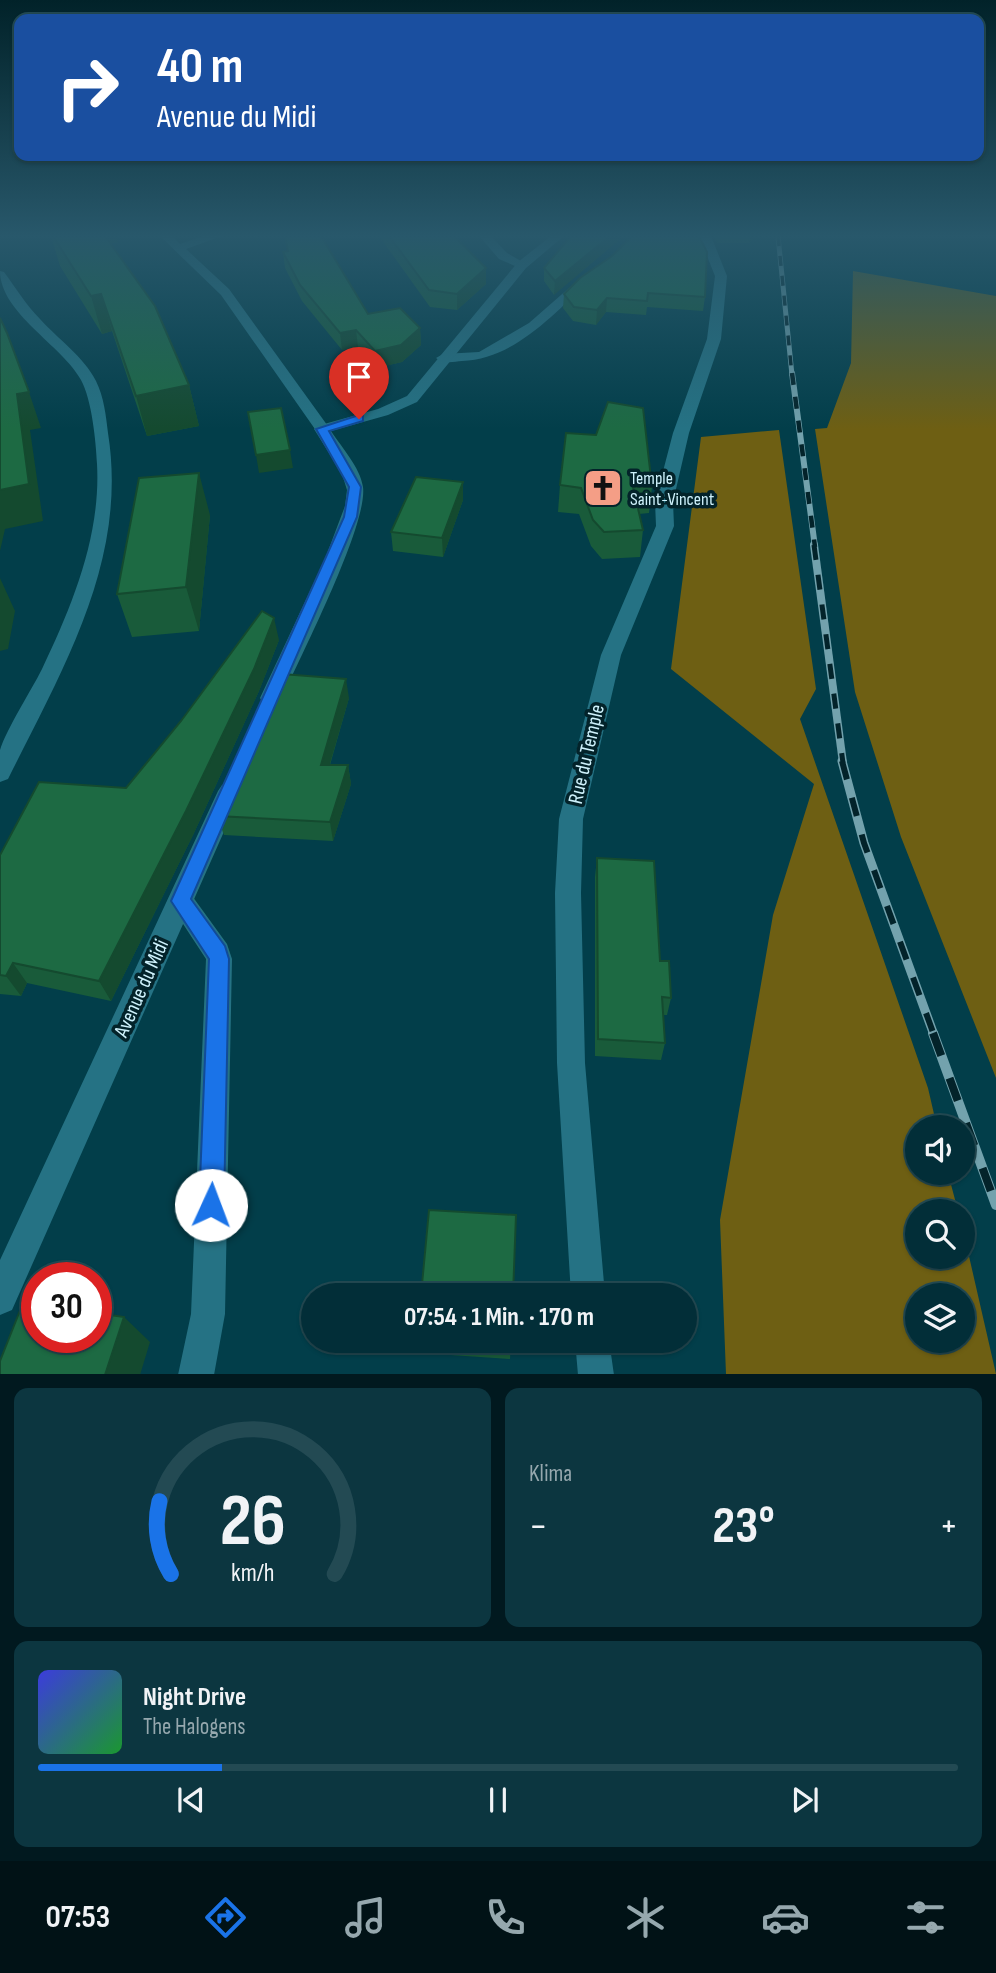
<!DOCTYPE html>
<html lang="de">
<head>
<meta charset="utf-8">
<style>
  :root { --surface:#022e38; --page:#0c3640; --text:#f1f3f6; --muted:#96a8ae; --line:#234a53; --accent:#1a73e8 }
  body { margin:0; font-family:"Sofia Sans Condensed",sans-serif; background:var(--page); color:var(--text); height:100vh; display:flex; flex-direction:column; font-size:26px; white-space:nowrap }
  * { box-sizing:border-box; margin:0 }
  p { font-size:23px; color:var(--muted) }
  .icon { flex:none; width:38px; height:38px; fill:none; stroke:currentColor; stroke-width:2; stroke-linecap:round; stroke-linejoin:round }
  .map { position:relative; height:1374px; overflow:hidden }
  .side { display:flex; flex-direction:column; gap:14px; padding:14px; background:#01191f; flex:1 }
  .side>* { flex:none }
  .banner { position:absolute; left:14px; top:14px; width:970px; height:147px; border-radius:14px; box-shadow:0 2px 5px #0004,0 0 0 2px var(--line); background:#1a4fa0; color:#fff; overflow:hidden }
  .tools { position:absolute; left:905px; top:1115px; display:grid; gap:14px }
  .tools a { display:grid; place-items:center; width:70px; height:70px; border-radius:50%; background:var(--surface); box-shadow:0 2px 5px #0004,0 0 0 2px var(--line); font-size:35px }
  .speed { position:absolute; left:21px; top:1262px; display:flex; gap:14px; font-size:35px; font-weight:700; text-align:center }
  .speed>* { display:grid; place-content:center; width:91px; height:91px; border-radius:50%; background:var(--surface); box-shadow:0 2px 5px #0004,0 0 0 2px var(--line); line-height:1 }
  .speed .limit { border:10px solid #d22; background:#fff; color:#111 }
  .pin { position:absolute; display:grid; place-items:center; width:60px; height:60px; color:#fff; margin:-72px -30px; border-radius:50% 50% 50% 0; rotate:-45deg; box-shadow:0 0 7px #0007 }
  .pin .icon { rotate:45deg }
  .me { position:absolute; width:77px; margin:-38px; rotate:2deg; stroke-linejoin:round; filter:drop-shadow(0 0 5px #0008) }
  .turn { display:flex; align-items:center; gap:24px; height:147px; padding:0 28px; font-size:32px }
  .turn .icon { width:91px; height:91px; stroke-width:2.5 }
  .turn b { display:block; font-size:49px; line-height:60px }
  .big { font-size:52px; font-weight:700; line-height:1.1 }
  .side .widget { flex:1; display:flex; flex-direction:column; justify-content:center; gap:10px; min-width:0; padding:0 24px; border-radius:14px; background:var(--page) }
  .side .dial { align-items:center; gap:0 }
  .dial svg { height:182px; overflow:visible; fill:none; stroke:var(--line); stroke-width:7; stroke-linecap:round; text-anchor:middle }
  .dial text { fill:var(--text); stroke:none }
  .song { display:flex; align-items:center; gap:21px }
  .cover { width:84px; height:84px; border-radius:10px; background:linear-gradient(135deg,hsl(240 70% 55%),hsl(130 70% 35%)) }
  .played { height:7px; border-radius:4px; background:linear-gradient(90deg,var(--accent) 20%,var(--line) 20%) }
  .keys { display:flex; justify-content:space-around; direction:ltr }
  .heat { display:flex; justify-content:space-between; align-items:center; font-size:38px; direction:ltr }
  .side .tiles { flex:1; display:grid; gap:14px; grid-template-columns:1fr 1fr }
  .widget:last-child { grid-column:span 2 }
  .trip { position:absolute; left:301px; top:1283px; width:396px; height:70px; border-radius:35px; background:var(--surface); box-shadow:0 2px 5px #0004,0 0 0 2px var(--line); font-weight:700; line-height:70px; text-align:center }
  .tab-bar { display:flex; height:112px; justify-content:space-around; align-items:center; background:#011216; color:var(--muted) }
  .tab-bar .icon { width:49px; height:49px }
  .tab-bar .on { color:var(--accent) }
  .tab-bar b { font-size:32px; color:var(--text) }
  .map>svg:first-child { display:block }
  .forest { fill:#6e5f13; fill-rule:evenodd }
  .lines { fill:none; stroke-linecap:round; stroke-linejoin:round }
  .minor { fill:#257284; fill-rule:evenodd }
  .tertiary { fill:#257284; fill-rule:evenodd }
  .rail-far4-casing { stroke:#73a2ad; stroke-width:5 }
  .rail-far3-casing { stroke:#73a2ad; stroke-width:6 }
  .rail-far2-casing { stroke:#73a2ad; stroke-width:8 }
  .rail-far1-casing { stroke:#73a2ad; stroke-width:9 }
  .rail-casing { stroke:#73a2ad; stroke-width:10 }
  .rail-far4 { stroke:#03232a; stroke-width:3.5; stroke-dasharray:10; stroke-linecap:butt }
  .rail-far3 { stroke:#03232a; stroke-width:4.5; stroke-dasharray:12; stroke-linecap:butt }
  .rail-far2 { stroke:#03232a; stroke-width:5; stroke-dasharray:15; stroke-linecap:butt }
  .rail-far1 { stroke:#03232a; stroke-width:6; stroke-dasharray:19; stroke-linecap:butt }
  .rail { stroke:#03232a; stroke-width:8; stroke-dasharray:24; stroke-linecap:butt }
  .wall { fill:#195b3a }
  .shaded-wall { fill:#144a2f }
  .building { fill:#1d6a43; stroke:#144a2f; stroke-width:2 }
  .route { fill:#1a73e8; stroke:#114b97; stroke-width:2 }
  .labels { text-anchor:middle; stroke-width:7; stroke-linejoin:round; paint-order:stroke }
  .far-poi-label { font-size:18px; fill:#cff2fc; stroke:#03232a; text-anchor:start }
  .street-label { font-size:21px; fill:#cff2fc; stroke:#03232a }
</style>
</head>
<body>
<div class="map">
<svg width="996" height="1375" viewBox="0 0 996 1375">
  <rect width="100%" height="100%" fill="#023e4a"/>
  <path class="forest" d="M853,271L996,296V1078L901,837L855,692L815,429L827,428L851,363Z
    M779,430L816,689L800,719L928,1088L937,1127H917V1172L948,1173L958,1211H917V1256H962L963,1230L996,1374H726L720,1220L773,915L814,784L671,669L701,437ZM917,1295H962V1340H917Z"/>
  <g class="lines">
    <path class="minor" d="M160,236H172L180,244L204,236H222L186,249L229,289L330,429L327,432H317L221,295Z
      M479,236H491L507,253L528,265L522,269L499,259Z
      M0,271L4,272C16,288 26,305 40,319C58,339 84,357 96,381C104,397 106,416 108,433C128,558 65,665 11,773L8,779L0,782C0,772 0,759 0,750C7,728 31,691 42,669C72,606 101,536 97,464C96,442 92,400 81,380C63,346 0,313 0,271Z
      M585,274L589,275V281C553,315 514,359 462,361C453,362 443,364 436,358L443,354L479,352L529,323Z
      M181,890L190,893L227,944L232,959L225,1314L214,1375H178L191,1314L206,959L168,901L172,893Z"/>
    <path class="tertiary" d="M551,236H564L526,268L417,402L388,415L331,431C342,448 360,467 363,487C368,525 300,657 282,698L279,703L271,706L263,703L260,698L325,559L345,506L347,490L342,474L314,429L317,426L378,409L407,396L518,262Z
      M699,236H711L727,276L721,339L689,433L673,502L674,526L621,655L583,819L581,893L585,1063L605,1295H571L557,1063L555,893L559,819L601,655L656,526L655,502L673,433L707,339L715,276Z
      M230,782L238,785L242,791L12,1310L0,1315V1260L218,791L222,785Z
      M575,1340H609L614,1375H578Z"/>
    <g class="rail-far4-casing">
      <path id="rail-far4" d="M778,236L792,375"/>
    </g>
    <g class="rail-far3-casing">
      <path id="rail-far3" d="M792,373L815,547"/>
    </g>
    <g class="rail-far2-casing">
      <path id="rail-far2" d="M814,545L843,763"/>
    </g>
    <g class="rail-far1-casing">
      <path id="rail-far1" d="M842,761L864,843L934,1035"/>
    </g>
    <g class="rail-casing">
      <path id="rail" d="M933,1033L996,1205"/>
    </g>
    <use href="#rail-far4" class="rail-far4"/>
    <use href="#rail-far3" class="rail-far3"/>
    <use href="#rail-far2" class="rail-far2"/>
    <use href="#rail-far1" class="rail-far1"/>
    <use href="#rail" class="rail"/>
  </g>
  <path class="wall" d="M51,236H116L118,242L110,243L189,385L199,426L147,436L112,331L102,334L60,266Z
    M284,236H321L368,314L420,328L421,345L402,362L376,368L358,347L342,350L302,301L285,268L283,252L288,251Z
    M379,236H454L486,284L457,310L430,307Z
    M571,236L554,295L544,281V268Z
    M632,236H700L705,297L703,311L647,307L646,315L606,312L596,325L573,321L563,308L564,294L612,256Z
    M714,236H756L749,243H717Z
    M463,482V500L443,557L393,551L391,532Z
    M560,485L652,487L649,513L639,514L643,530L640,557L602,559L591,546L579,514L558,512Z
    M210,515L199,631L132,637L117,594Z
    M279,640L259,691L194,833L111,1001L27,983L21,996L0,994V855L126,788Z
    M349,698L330,765H348L351,784L333,841L224,835L217,816Z
    M597,858L660,961L671,998L667,1015H663L665,1043L661,1060L595,1056V877Z
    M511,1340L510,1359L420,1353L417,1342Z"/>
  <path class="shaded-wall" d="M67,236H116L118,242L72,252Z
    M610,236H624L554,295L555,281Z
    M750,236H756L749,243Z
    M486,268V284L457,310V294Z
    M101,294L112,331L102,334L91,296Z
    M607,298L606,312L596,325L597,310Z
    M420,328L421,345L402,362L376,368L375,351Z
    M356,330L358,347L342,350L340,333Z
    M189,385L199,426L147,436L136,396Z
    M29,392L41,428L30,430L43,521L5,529L0,551V490L17,394Z
    M290,450L293,468L259,473L256,455Z
    M199,473L210,515L199,631L186,587Z
    M463,482V500L443,557L442,538Z
    M0,578L15,611L8,649L0,651Z
    M274,618L279,640L259,691L194,833L111,1001L99,981Z
    M346,679L349,698L324,784L321,765Z
    M348,765L351,784L333,841L330,822Z
    M13,963L27,983L21,996L6,976Z
    M124,1317L150,1342L140,1375H105Z"/>
  <path class="building" d="M53,236H105L155,306L189,385L136,396L101,294L91,296Z
    M285,236H321L368,314L400,308L420,328L401,345L375,351L356,330L340,333L300,285L283,252L288,251Z
    M389,236H454L486,268L457,294L429,290Z
    M571,236H610L555,281L544,268Z
    M632,236H699L707,252L705,297L648,293L647,301L607,298L597,310L574,307L564,294L580,278L612,256Z
    M0,318L7,333L29,392L17,394L29,484L0,490Z
    M608,402L643,408L652,487H633L643,530L604,532L593,520L581,488L560,485L566,433L596,435Z
    M281,408L290,450L256,455L248,412Z
    M199,473L186,587L117,594L139,478Z
    M416,477L463,482L442,538L391,532Z
    M262,611L274,618L254,669L186,811L99,981L13,963L6,976L0,975V855L39,782L126,788L181,721Z
    M282,674L346,679L321,765H348L330,822L217,816Z
    M597,858L654,861L660,961H669L671,998L662,997L665,1043L598,1039Z
    M429,1210L516,1215L513,1295H421Z
    M23,1303L37,1305V1337H96V1313L124,1317L105,1375H0V1361Z
    M418,1340H511V1348L417,1342Z"/>
  <linearGradient id="sky" x2="0" y2="1"><stop stop-color="#012229"/><stop offset="0.55" stop-color="#28586b"/><stop offset="1" stop-color="#28586b" stop-opacity="0"/></linearGradient>
  <rect width="996" height="429" fill="url(#sky)"/>
  <path class="route" d="M359,415L363,416V421L329,431L361,487L357,517L191,899L225,946L229,959L224,1205L220,1213L211,1217L203,1213L199,1205L209,959L171,901L344,517L349,487L316,429Z"/>
  <defs>
    <g id="church-square" transform="scale(2.0125)"><rect x="-9" y="-9" width="18" height="18" rx="4" fill="#f49e86" stroke="#03232a"/><path d="M-1.2-6h2.4v3.5h3.3v2.4h-3.3V6h-2.4V-.1h-3.3v-2.4h3.3Z" fill="#111"/></g>
  </defs>
  <g fill-rule="evenodd">
    <use href="#church-square" x="603" y="488"/>
  </g>
  <g class="labels">
    <g class="far-poi-label">
      <text x="630" y="484">Temple<tspan x="630" dy="21">Saint-Vincent</tspan></text>
    </g>
    <g class="street-label">
      <text transform="translate(586 754) rotate(-77)" y="7">Rue du Temple</text>
      <text transform="translate(141 988) rotate(-66)" y="7">Avenue du Midi</text>
    </g>
  </g>
</svg>
<div class="tools">
<a><svg class="icon" aria-label="sound" viewBox="0 0 24 24"><path d="M4 9h4l5-4v14l-5-4H4zM17 9q2 3 0 6"/></svg></a>
<a><svg class="icon" aria-label="search" viewBox="0 0 24 24"><circle cx="10" cy="10" r="6"/><path d="M15 15l6 6"/></svg></a>
<a><svg class="icon" aria-label="layers" viewBox="0 0 24 24"><path d="M12 4l9 5-9 5-9-5zM3 14l9 5 9-5"/></svg></a>
</div>
<div class="speed"><div class="limit">30</div></div>
<div class="pin" style="left:359px;top:419px;background:#d93025"><svg class="icon" aria-label="arrive" viewBox="0 0 24 24"><path d="M6 21V4h12l-3 4 3 4H6"/></svg></div>
<svg class="me" style="left:211px;top:1205px" viewBox="-20 -20 40 40"><circle r="19" fill="#fff"/><path d="M0-13L10 11 0 6-10 11z" fill="#1a73e8"/></svg>
<div class="trip">07:54 · 1 Min. · 170 m</div>
<div class="banner">
<div class="turn"><svg class="icon" aria-label="right" viewBox="0 0 24 24"><path d="M7 20v-9h11M14 6l5 5-5 5"/></svg><div><b>40 m</b>Avenue du Midi</div></div>
</div>
</div>
<section class="side">
<div class="tiles">
<div class="widget dial"><svg viewBox="0 0 100 80">
<path d="M14 69A42 42 0 1 1 86 69"/>
<path d="M14 69A42 42 0 0 1 9 37" stroke="#1a73e8"/>
<text x="50" y="56" font-size="32" font-weight="700">26</text>
<text x="50" y="72" font-size="11">km/h</text>
</svg></div>
<div class="widget"><p>Klima</p>
<div class="heat"><a>−</a><b class="big">23°</b><a>+</a></div>
</div>
<div class="widget">
<div class="song"><i class="cover"></i><div><b>Night Drive</b><p>The Halogens</p></div></div>
<div class="played"></div>
<div class="keys"><svg class="icon" aria-label="previous" viewBox="0 0 24 24"><path d="M18 5L8 12l10 7zM5 5v14"/></svg><svg class="icon" aria-label="pause" viewBox="0 0 24 24"><path d="M8 5v14M16 5v14"/></svg><svg class="icon" aria-label="next" viewBox="0 0 24 24"><path d="M6 5l10 7-10 7zM19 5v14"/></svg></div>
</div>
</div>
</section>
<nav class="tab-bar">
<b>07:53</b>
<svg class="icon on" aria-label="directions" viewBox="0 0 24 24"><path d="M12 3l9 9-9 9-9-9zM9 14v-3h6M13 9l2 2-2 2"/></svg>
<svg class="icon" aria-label="music" viewBox="0 0 24 24"><path d="M9 18V5l10-2v13"/><circle cx="6" cy="18" r="3"/><circle cx="16" cy="16" r="3"/></svg>
<svg class="icon" aria-label="phone" viewBox="0 0 24 24"><path d="M5 4h4l2 5-3 2q2 4 5 5l2-3 5 2v4C11 20 4 13 5 4z"/></svg>
<svg class="icon" aria-label="climate" viewBox="0 0 24 24"><path d="M12 3v18M4 7l16 10M4 17L20 7"/></svg>
<svg class="icon" aria-label="car" viewBox="0 0 24 24"><path d="M5 17H2v-5l4-1 3-4h7l3 4 3 1v5h-3M9 17h6M6 11h13"/><circle cx="7" cy="17" r="2"/><circle cx="17" cy="17" r="2"/></svg>
<svg class="icon" aria-label="filters" viewBox="0 0 24 24"><path d="M4 7h16M4 17h16"/><circle cx="9" cy="7" r="2"/><circle cx="15" cy="17" r="2"/></svg>
</nav>
</body>
</html>
